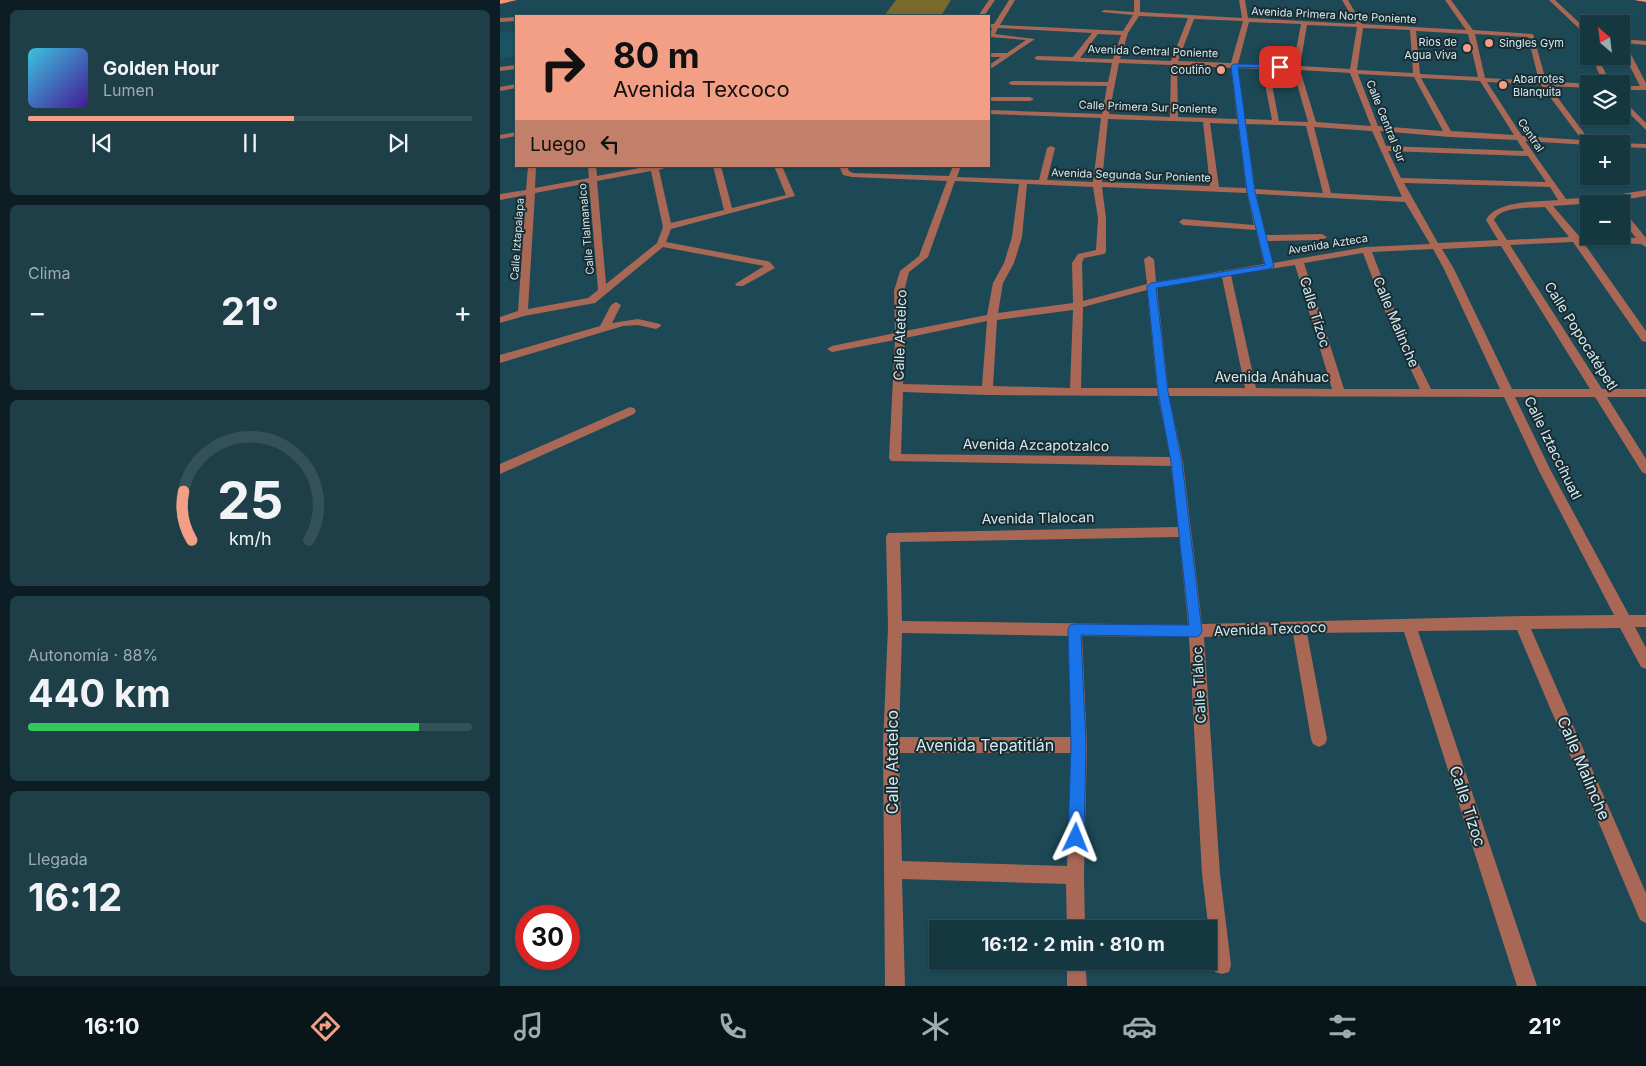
<!DOCTYPE html>
<html lang="es">
<head>
<meta charset="utf-8">
<style>
  :root { --surface:#153740; --page:#1e3f47; --text:#f1f3f6; --muted:#9dacb1; --line:#345159; --accent:#f39f85 }
  body { margin:0; font-family:Inter,sans-serif; background:var(--page); color:var(--text); height:100vh; display:flex; flex-direction:column; font-size:19px; white-space:nowrap }
  * { box-sizing:border-box; margin:0 }
  p { font-size:16px; color:var(--muted) }
  .icon { flex:none; width:28px; height:28px; fill:none; stroke:currentColor; stroke-width:2; stroke-linecap:round; stroke-linejoin:round }
  .map { position:relative; flex:1; overflow:hidden }
  .side { display:flex; flex-direction:column; gap:10px; padding:10px; background:#0c1e23; width:500px }
  .side>* { flex:none }
  .top-card { position:absolute; left:15px; top:15px; width:475px; height:152px; border-radius:0px; box-shadow:0 1px 4px #0004,0 0 0 1px var(--line); background:#f39f85; color:#111; overflow:hidden }
  .needle { width:32px; rotate:332deg }
  .tools { position:absolute; left:1080px; top:15px; display:grid; gap:10px }
  .tools a { display:grid; place-items:center; width:50px; height:50px; border-radius:0px; background:var(--surface); box-shadow:0 1px 4px #0004,0 0 0 1px var(--line); font-size:25px }
  .speed { position:absolute; left:15px; top:905px; display:flex; gap:10px; font-size:25px; font-weight:700; text-align:center }
  .speed>* { display:grid; place-content:center; width:65px; height:65px; border-radius:50%; background:var(--surface); box-shadow:0 1px 4px #0004,0 0 0 1px var(--line); line-height:1 }
  .speed .limit { border:8px solid #d22; background:#fff; color:#111 }
  .pin { position:absolute; display:grid; place-items:center; width:42px; height:42px; color:#fff; margin:-21px; border-radius:10px; box-shadow:0 2px 8px #0006 }
  .me { position:absolute; width:55px; margin:-28px; rotate:2deg; stroke-linejoin:round; filter:drop-shadow(0 0 4px #0008) }
  .turn { display:flex; align-items:center; gap:18px; height:105px; padding:0 15px; font-size:22px }
  .turn .icon { width:65px; height:65px; stroke-width:2.5 }
  .turn b { display:block; font-size:35px; line-height:42px }
  .then { display:flex; align-items:center; height:48px; padding:0 15px; background:#0003; gap:10px; font-size:19px }
  .big { font-size:38px; font-weight:700; line-height:1.1 }
  .side .card { flex:1; display:flex; flex-direction:column; justify-content:center; gap:8px; min-width:0; padding:0 18px; border-radius:8px; background:var(--page) }
  .side .dial { align-items:center; gap:0 }
  .dial svg { height:130px; overflow:visible; fill:none; stroke:var(--line); stroke-width:7; stroke-linecap:round; text-anchor:middle }
  .dial text { fill:var(--text); stroke:none }
  .song { display:flex; align-items:center; gap:15px }
  .cover { width:60px; height:60px; border-radius:8px; background:linear-gradient(135deg,hsl(190 70% 55%),hsl(260 70% 35%)) }
  .played { height:5px; border-radius:2px; background:linear-gradient(90deg,var(--accent) 60%,var(--line) 60%) }
  .keys { display:flex; justify-content:space-around; direction:ltr }
  .heat { display:flex; justify-content:space-between; align-items:center; font-size:28px; direction:ltr }
  .charge { height:8px; border-radius:4px; background:linear-gradient(90deg,#34c759 88%,var(--line) 0) }
  .trip { position:absolute; left:429px; top:920px; width:288px; height:50px; border-radius:0px; background:var(--surface); box-shadow:0 1px 4px #0004,0 0 0 1px var(--line); font-weight:700; line-height:50px; text-align:center }
  .tab-bar { display:flex; height:80px; justify-content:space-around; align-items:center; background:#08161a; color:var(--muted) }
  .tab-bar .icon { width:35px; height:35px }
  .tab-bar .selected { color:var(--accent) }
  .tab-bar b { font-size:22px; color:var(--text) }
  main { display:flex; flex:1; min-height:0 }
  .map>svg:first-child { display:block }
  .built { fill:#1a5462 }
  .green { fill:#776a2c }
  .lines { fill:none; stroke-linecap:round; stroke-linejoin:round }
  .minor { fill:#a86855; fill-rule:evenodd }
  .major { fill:#fa9273; fill-rule:evenodd }
  .route { fill:#1a73e8; stroke:#114b97 }
  .poi-dot { fill:#f39f85; stroke:#192c31; stroke-width:2 }
  .labels { text-anchor:middle; stroke-width:4; stroke-linejoin:round; paint-order:stroke }
  .far-street-label { font-size:11px; fill:#d3eaf1; stroke:#192c31 }
  .far-poi-label { font-size:11px; fill:#d3eaf1; stroke:#192c31; text-anchor:end }
  .street-label { font-size:14px; fill:#d3eaf1; stroke:#192c31 }
  .near-street-label { font-size:16px; fill:#d3eaf1; stroke:#192c31 }
</style>
</head>
<body>
<main>
<section class="side">
<div class="card">
<div class="song"><i class="cover"></i><div><b>Golden Hour</b><p>Lumen</p></div></div>
<div class="played"></div>
<div class="keys"><svg class="icon" aria-label="previous" viewBox="0 0 24 24"><path d="M18 5L8 12l10 7zM5 5v14"/></svg><svg class="icon" aria-label="pause" viewBox="0 0 24 24"><path d="M8 5v14M16 5v14"/></svg><svg class="icon" aria-label="next" viewBox="0 0 24 24"><path d="M6 5l10 7-10 7zM19 5v14"/></svg></div>
</div>
<div class="card"><p>Clima</p>
<div class="heat"><a>−</a><b class="big">21°</b><a>+</a></div>
</div>
<div class="card dial"><svg viewBox="0 0 100 80">
<path d="M14 69A42 42 0 1 1 86 69"/>
<path d="M14 69A42 42 0 0 1 9 39" stroke="#f39f85"/>
<text x="50" y="56" font-size="32" font-weight="700">25</text>
<text x="50" y="72" font-size="11">km/h</text>
</svg></div>
<div class="card"><p>Autonomía · 88%</p><b class="big">440 km</b><div class="charge"></div></div>
<div class="card"><p>Llegada</p><b class="big">16:12</b></div>
</section>
<div class="map">
<svg width="1146" height="986" viewBox="0 0 1146 986">
  <rect width="100%" height="100%" fill="#1c4955"/>
  <path class="built" d="M16,31V56L0,58V33Z"/>
  <path class="green" d="M396,0H451L441,16H384Z"/>
  <g class="lines">
    <path class="minor" d="M489,0H495L484,16H478Z
      M509,0H515L500,25L623,31L633,15L601,12L604,10L634,12V0H640V12L742,18L739,0H745L748,18L856,24L842,0H848L862,24L966,30L945,0H951L973,30L1033,34L1046,81L1089,84V88L1049,86L1090,141L1109,144H1089L1088,145L1025,141L1066,199L1110,196L1146,190V196L1110,202L1053,206L1079,236L1136,238L1121,219V210L1124,211L1146,238V247L1141,244L1083,242L1146,331V342L1142,341L1073,242L1010,245L1102,389H1146V397H1107L1146,459V474L1142,472L1095,397H1015L1051,471L1129,615H1146V627H1135L1146,648V669L1141,667L1120,628L1031,629L1146,893V923L1140,920L1017,630L918,631L1037,986H1017L904,632L807,633L827,739L825,744L819,747L813,744L811,739L793,634L704,637L720,874L731,965L729,972L722,974L715,972L713,965L702,874L689,637L582,636L587,745L584,875L585,929H567L566,884L402,879L405,986H385L383,745L388,627L386,537L388,533L678,527L671,466L391,461L389,458L395,340L332,352L327,349L332,346L395,333L394,291L400,271L419,256L447,181L352,177L343,175L339,166H347L349,171L353,173L449,176L453,166H461L457,177L539,180L547,148L551,146L555,148L547,180L593,182L601,118L489,114V110L602,114L607,86L512,85L508,83L512,81L608,82L612,63L537,60L534,58L537,56L573,57L592,33L498,28L495,34L535,39L489,70V65L501,57H489V53H507L526,40L489,37L492,28H489V24H494ZM639,16L688,18L671,61L620,59L628,33ZM694,19L743,21L731,63L678,61ZM749,22L801,24L793,66L738,64ZM807,25L857,27L850,69L800,66ZM863,28L910,30L913,73L857,70ZM916,31L968,34L978,77L920,74ZM598,34L621,35L613,59L580,58ZM975,34L1028,37L1039,81L985,78ZM619,63L671,65L670,117L609,114ZM677,65L731,68L737,119L678,117ZM738,68L762,69L772,120L745,119ZM769,69L793,70L808,122L779,121ZM800,70L850,73L871,126L816,122ZM858,74L914,77L943,131L878,126ZM921,78L980,81L1014,135L951,131ZM987,82L1041,85L1082,140L1022,136ZM608,119L703,122L710,186L602,182ZM710,123L738,124L746,188L719,187ZM746,124L806,126L823,193L755,189ZM814,127L872,131L902,197L831,193ZM880,131L949,137L1017,140L1024,151L886,146ZM888,151L1028,156L1046,182L901,178ZM455,181L519,184L512,237L504,263L493,283L487,315L405,331L404,291L409,272L428,257ZM904,183L1050,187L1058,200C1038,202 996,200 986,220L998,240L938,243ZM527,184L593,187L598,218L596,250L578,254L572,263L573,303L498,313L503,283L514,263L522,237ZM602,187L747,193L754,225L683,219L679,222L683,225L756,230L764,264L656,282L654,259L649,256L644,259L647,284L583,301L582,263L584,258L604,254L606,252V218ZM756,194L905,202L930,244L866,247L773,263L767,241L822,240L827,237L822,234L766,235ZM1045,207L1069,237L1007,240L994,220C1001,206 1031,208 1045,207ZM1001,246L1090,389H1012L954,269L942,249ZM933,249L944,269L1000,389H931L902,330L872,252ZM863,253L892,330L920,389H844L804,263ZM795,265L832,389L756,388L731,275ZM722,277L745,388H668L657,288ZM647,290L657,388H581L583,307ZM573,310L570,388L493,386L497,320ZM487,321L482,386L403,384L405,338ZM403,392L487,395L658,396L670,457L401,454ZM669,396L1004,397L1039,471L1114,615L1021,616L702,624L683,462ZM679,537L688,625L402,621L400,542ZM402,633L568,636L571,737H399ZM399,753H571L567,866L402,861Z
      M1049,0H1055L1089,32V38Z
      M49,14H207L210,16H46Z
      M16,17V21L0,22V18Z
      M1121,39L1146,41V45L1125,43L1146,83V90H1121V86H1140L1121,49Z
      M1091,56H1097L1111,84H1104Z
      M16,65V69L0,71V67Z
      M16,84V88L0,91V87Z
      M489,97H530L534,99L530,101H489Z
      M1121,98L1146,123V130L1121,105Z
      M16,132V136L0,139V135Z
      M1121,143L1146,144V148L1121,147V144H1118Z
      M28,166H36L35,188L89,178L88,166H96L97,176L150,166H170L159,170L171,223L224,210L213,166H221L232,208L286,195L274,166H282L295,196L171,229L166,242L267,261L270,262L275,268L243,286H237L235,284L264,266L163,247L95,303L24,316L0,323V317L18,311L26,195L0,200V194L26,190ZM151,171L163,227L157,243L106,284L97,181ZM89,183L98,290L88,298L28,309L35,193Z
      M116,302L121,305L112,323L138,319L160,324L161,326L156,329L138,325L123,326L0,363V355L100,326L111,305Z
      M130,407L134,408L136,411L134,414L0,474V464Z
      M567,961H585L587,986H567Z"/>
    <path class="major" d="M0,0H17L0,4Z
      M1134,0H1146V2Z"/>
  </g>
  <path class="route" d="M734,64L780,65L784,67L780,69L738,67L755,192L774,267L769,269L656,288L668,392L682,462L702,631L700,635L696,637L581,635L586,745L584,838L581,843L576,846L570,843L568,838L571,745L568,629L570,625L575,624L689,625L671,462L658,392L647,286L651,283L765,265L747,192L731,66Z"/>
  <g class="poi-dot">
    <circle cx="989" cy="43" r="5"/>
    <circle cx="967" cy="48" r="5"/>
    <circle cx="721" cy="70" r="5"/>
    <circle cx="1003" cy="85" r="5"/>
  </g>
  <g class="labels">
    <g class="far-street-label">
      <text transform="translate(834 15) rotate(3)" y="4">Avenida Primera Norte Poniente</text>
      <text transform="translate(653 51) rotate(2)" y="4">Avenida Central Poniente</text>
      <text transform="translate(648 107) rotate(2)" y="4">Calle Primera Sur Poniente</text>
      <text transform="translate(886 121) rotate(68)" y="4">Calle Central Sur</text>
      <text transform="translate(1031 135) rotate(56)" y="4">Central</text>
      <text transform="translate(631 175) rotate(2)" y="4">Avenida Segunda Sur Poniente</text>
      <text transform="translate(86 229) rotate(-95)" y="4">Calle Tlalmanalco</text>
      <text transform="translate(17 239) rotate(-86)" y="4">Calle Iztapalapa</text>
      <text transform="translate(828 244) rotate(-9)" y="4">Avenida Azteca</text>
    </g>
    <g class="far-poi-label">
      <text x="957" y="46">Rios de<tspan x="957" dy="13">Agua Viva</tspan></text>
      <text x="999" y="47" text-anchor="start">Singles Gym</text>
      <text x="711" y="74">Coutiño</text>
      <text x="1013" y="83" text-anchor="start">Abarrotes<tspan x="1013" dy="13">Blanquita</tspan></text>
    </g>
    <g class="street-label">
      <text transform="translate(815 312) rotate(73)" y="5">Calle Tízoc</text>
      <text transform="translate(896 322) rotate(67)" y="5">Calle Malinche</text>
      <text transform="translate(400 335) rotate(-88)" y="5">Calle Atetelco</text>
      <text transform="translate(1081 336) rotate(58)" y="5">Calle Popocatépetl</text>
      <text x="772" y="382">Avenida Anáhuac</text>
      <text transform="translate(536 445) rotate(1)" y="5">Avenida Azcapotzalco</text>
      <text transform="translate(1053 448) rotate(64)" y="5">Calle Iztaccíhuatl</text>
      <text transform="translate(538 518) rotate(-1)" y="5">Avenida Tlalocan</text>
      <text transform="translate(770 629) rotate(-2)" y="5">Avenida Texcoco</text>
      <text transform="translate(699 685) rotate(-93)" y="5">Calle Tláloc</text>
    </g>
    <g class="near-street-label">
      <text x="485" y="751">Avenida Tepatitlán</text>
      <text transform="translate(392 762) rotate(-90)" y="6">Calle Atetelco</text>
      <text transform="translate(1084 768) rotate(67)" y="6">Calle Malinche</text>
      <text transform="translate(968 806) rotate(72)" y="6">Calle Tízoc</text>
    </g>
  </g>
</svg>
<div class="tools">
<a><svg class="needle" viewBox="-14 -14 28 28"><path d="M0-13l5 13h-10z" fill="#e53935"/><path d="M0 13l5-13h-10z" fill="#9dacb1"/></svg></a>
<a><svg class="icon" aria-label="layers" viewBox="0 0 24 24"><path d="M12 4l9 5-9 5-9-5zM3 14l9 5 9-5"/></svg></a>
<a>+</a>
<a>−</a>
</div>
<div class="speed"><div class="limit">30</div></div>
<div class="pin" style="left:780px;top:67px;background:#d93025"><svg class="icon" aria-label="arrive" viewBox="0 0 24 24"><path d="M6 21V4h12l-3 4 3 4H6"/></svg></div>
<svg class="me" style="left:576px;top:838px" viewBox="-20 -20 40 40"><path d="M0-17L14 15 0 8-14 15z" fill="#1a73e8" stroke="#fff" stroke-width="4"/></svg>
<div class="trip">16:12 · 2 min · 810 m</div>
<div class="top-card">
<div class="turn"><svg class="icon" aria-label="right" viewBox="0 0 24 24"><path d="M7 20v-9h11M14 6l5 5-5 5"/></svg><div><b>80 m</b>Avenida Texcoco</div></div>
<div class="then">Luego<svg class="icon" aria-label="left" viewBox="0 0 24 24"><path d="M17 20v-9H6M10 6l-5 5 5 5"/></svg></div>
</div>
</div>
</main>
<nav class="tab-bar">
<b>16:10</b>
<svg class="icon selected" aria-label="directions" viewBox="0 0 24 24"><path d="M12 3l9 9-9 9-9-9zM9 14v-3h6M13 9l2 2-2 2"/></svg>
<svg class="icon" aria-label="music" viewBox="0 0 24 24"><path d="M9 18V5l10-2v13"/><circle cx="6" cy="18" r="3"/><circle cx="16" cy="16" r="3"/></svg>
<svg class="icon" aria-label="phone" viewBox="0 0 24 24"><path d="M5 4h4l2 5-3 2q2 4 5 5l2-3 5 2v4C11 20 4 13 5 4z"/></svg>
<svg class="icon" aria-label="climate" viewBox="0 0 24 24"><path d="M12 3v18M4 7l16 10M4 17L20 7"/></svg>
<svg class="icon" aria-label="car" viewBox="0 0 24 24"><path d="M5 17H2v-5l4-1 3-4h7l3 4 3 1v5h-3M9 17h6M6 11h13"/><circle cx="7" cy="17" r="2"/><circle cx="17" cy="17" r="2"/></svg>
<svg class="icon" aria-label="filters" viewBox="0 0 24 24"><path d="M4 7h16M4 17h16"/><circle cx="9" cy="7" r="2"/><circle cx="15" cy="17" r="2"/></svg>
<b>21°</b>
</nav>
</body>
</html>
